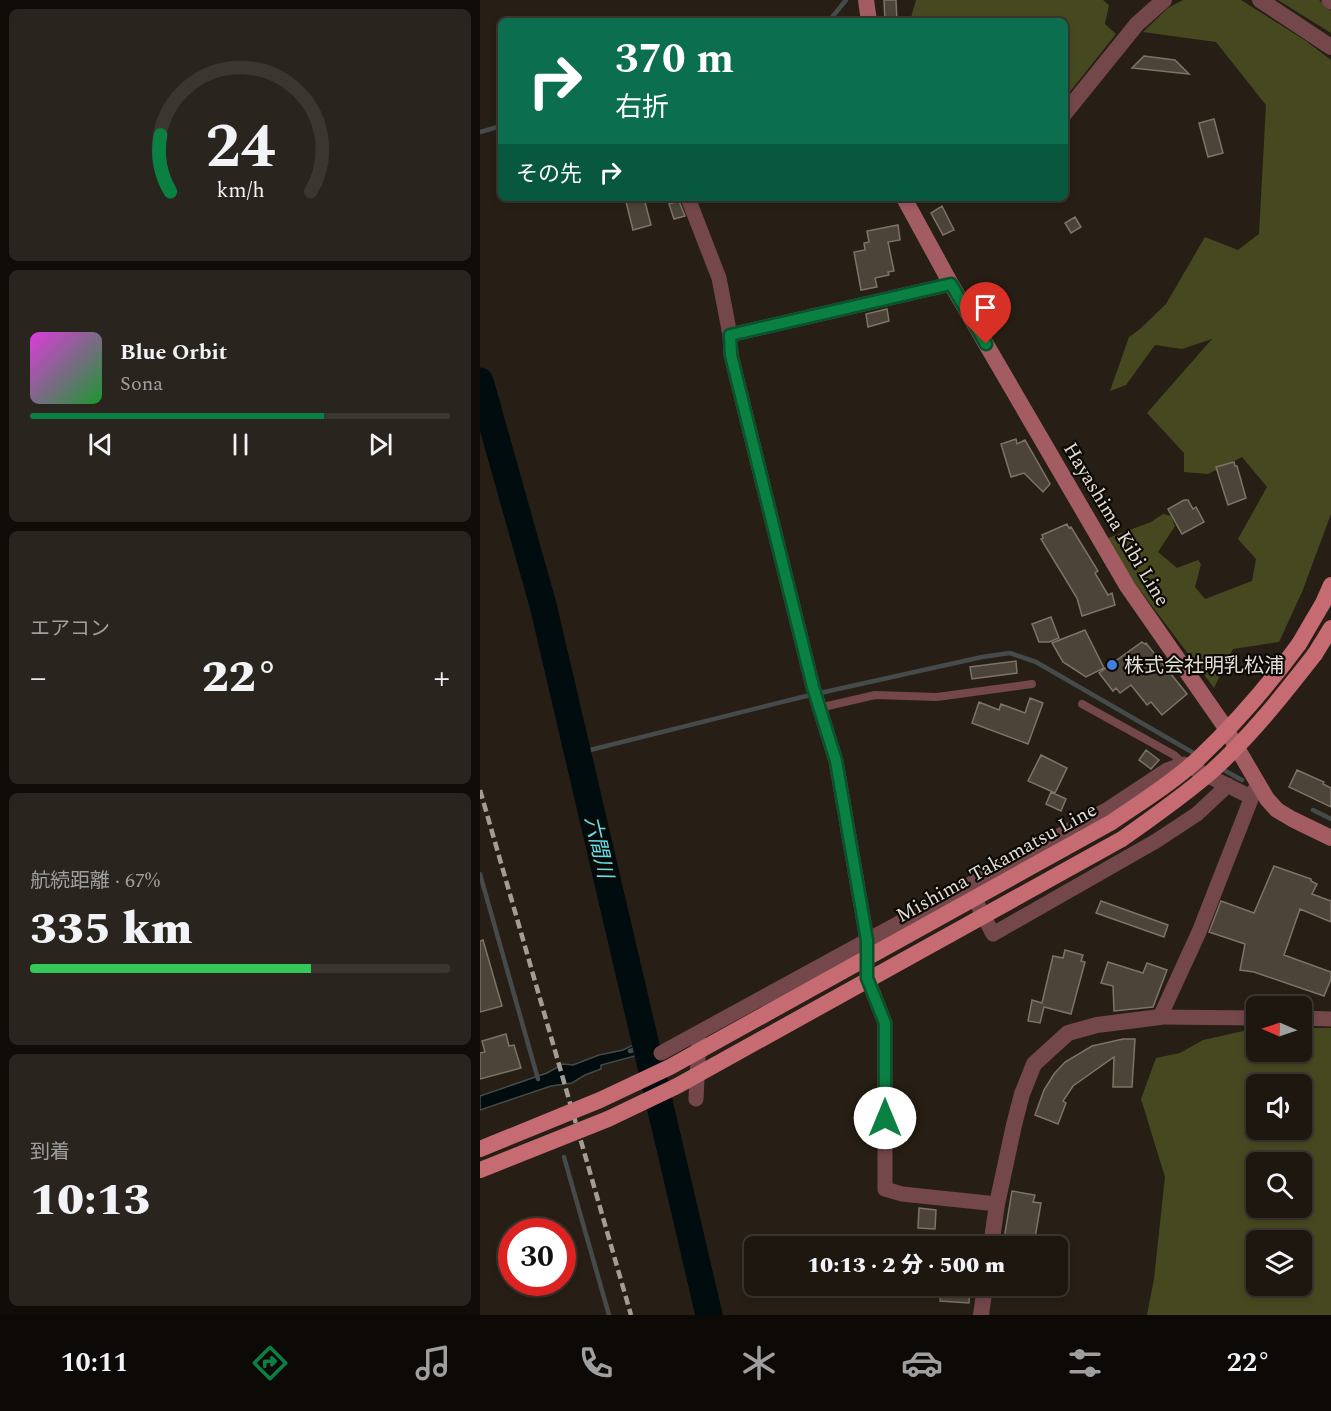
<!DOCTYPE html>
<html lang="ja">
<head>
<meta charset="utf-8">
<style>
  :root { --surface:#1d1710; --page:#2a241e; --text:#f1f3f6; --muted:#a09f9f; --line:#3b3630; --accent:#0b8043 }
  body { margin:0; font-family:Spectral,"Noto Sans JP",serif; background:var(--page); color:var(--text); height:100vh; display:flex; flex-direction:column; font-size:22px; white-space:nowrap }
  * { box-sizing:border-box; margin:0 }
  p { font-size:20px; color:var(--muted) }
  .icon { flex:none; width:33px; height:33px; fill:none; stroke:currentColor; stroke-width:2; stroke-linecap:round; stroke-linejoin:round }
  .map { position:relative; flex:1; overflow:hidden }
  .sheet { display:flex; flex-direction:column; gap:9px; padding:9px; background:#100d09; width:480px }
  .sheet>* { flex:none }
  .top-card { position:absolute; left:18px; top:18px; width:570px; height:183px; border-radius:9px; box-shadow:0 3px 9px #0003,0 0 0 2px var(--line); background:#0b6e4f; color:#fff; overflow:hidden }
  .needle { width:39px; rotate:272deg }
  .fabs { position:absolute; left:766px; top:996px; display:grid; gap:12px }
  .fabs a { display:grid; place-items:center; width:66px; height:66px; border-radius:9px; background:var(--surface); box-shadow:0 3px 9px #0003,0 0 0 2px var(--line); font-size:30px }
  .speed { position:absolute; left:18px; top:1218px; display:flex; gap:12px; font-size:30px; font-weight:700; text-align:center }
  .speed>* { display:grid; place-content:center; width:78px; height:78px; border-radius:50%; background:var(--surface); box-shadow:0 3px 9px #0003,0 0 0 2px var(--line); line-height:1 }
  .speed .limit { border:9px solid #d22; background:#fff; color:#111 }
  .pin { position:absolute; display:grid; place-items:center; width:51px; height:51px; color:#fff; margin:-62px -26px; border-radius:50% 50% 50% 0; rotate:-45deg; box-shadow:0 0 6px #0007 }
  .pin .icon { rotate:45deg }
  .me { position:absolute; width:66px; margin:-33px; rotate:0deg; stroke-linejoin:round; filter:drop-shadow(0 0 4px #0008) }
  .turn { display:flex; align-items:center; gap:21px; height:126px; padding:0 18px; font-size:27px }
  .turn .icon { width:78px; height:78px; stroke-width:2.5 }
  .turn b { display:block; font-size:42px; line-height:51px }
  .then { display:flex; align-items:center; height:57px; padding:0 18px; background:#0003; gap:12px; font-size:22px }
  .big { font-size:45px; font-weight:800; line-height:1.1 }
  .sheet .widget { flex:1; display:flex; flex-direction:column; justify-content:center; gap:9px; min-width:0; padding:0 21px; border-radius:9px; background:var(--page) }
  .sheet .dial { align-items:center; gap:0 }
  .dial svg { height:156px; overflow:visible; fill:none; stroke:var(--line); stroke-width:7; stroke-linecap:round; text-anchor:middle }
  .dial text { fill:var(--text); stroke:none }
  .song { display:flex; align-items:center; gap:18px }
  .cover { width:72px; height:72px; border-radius:9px; background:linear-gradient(135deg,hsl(300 70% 55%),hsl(130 70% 35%)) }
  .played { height:6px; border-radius:3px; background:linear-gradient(90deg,var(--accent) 70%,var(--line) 70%) }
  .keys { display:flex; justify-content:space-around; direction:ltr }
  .heat { display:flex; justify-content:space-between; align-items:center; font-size:33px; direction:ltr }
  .charge { height:9px; border-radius:4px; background:linear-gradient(90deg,#34c759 67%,var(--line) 0) }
  .trip { position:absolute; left:264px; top:1236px; width:324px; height:60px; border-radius:9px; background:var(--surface); box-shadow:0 3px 9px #0003,0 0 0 2px var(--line); font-weight:800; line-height:60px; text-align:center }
  .dock { display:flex; height:96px; justify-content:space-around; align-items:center; background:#0c0906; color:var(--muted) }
  .dock .icon { width:42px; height:42px }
  .dock .on { color:var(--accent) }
  .dock b { font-size:27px; color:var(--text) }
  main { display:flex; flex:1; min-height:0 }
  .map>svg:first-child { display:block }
  .green { fill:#464920; fill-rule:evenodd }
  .water { fill:#000c0e; stroke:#444b4a; stroke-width:1.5 }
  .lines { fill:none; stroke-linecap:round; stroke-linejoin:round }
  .stream { stroke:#444b4a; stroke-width:4.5 }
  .river { stroke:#000c0e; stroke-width:27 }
  .building { fill:#4d4439; stroke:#7d7367; stroke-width:1.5 }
  .service { stroke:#74474b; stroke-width:8 }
  .minor { stroke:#74474b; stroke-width:15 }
  .tertiary { stroke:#74474b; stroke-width:16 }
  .secondary { stroke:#a35c62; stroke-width:16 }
  .primary { stroke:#c76b73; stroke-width:16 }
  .rail { stroke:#a39d95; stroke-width:4.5; stroke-dasharray:9 4.5; stroke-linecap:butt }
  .primary-bridge { stroke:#c76b73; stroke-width:16 }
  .route-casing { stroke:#07532c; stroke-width:15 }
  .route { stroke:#0b8043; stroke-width:10 }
  .shop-dot { fill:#3f7fe0; stroke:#0d0a06; stroke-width:2 }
  .labels { text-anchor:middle; stroke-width:4.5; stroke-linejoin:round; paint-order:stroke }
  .street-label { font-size:20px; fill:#e2ddd6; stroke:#0d0a06 }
  .poi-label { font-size:20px; fill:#e2ddd6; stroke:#0d0a06; text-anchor:start }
  .water-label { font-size:21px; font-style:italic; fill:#66dde8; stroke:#0d0a06 }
</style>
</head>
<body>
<main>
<section class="sheet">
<div class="widget dial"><svg viewBox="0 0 100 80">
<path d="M14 69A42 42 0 1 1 86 69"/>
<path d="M14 69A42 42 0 0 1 9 40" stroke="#0b8043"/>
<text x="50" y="56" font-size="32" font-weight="700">24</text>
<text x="50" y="72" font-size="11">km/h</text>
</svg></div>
<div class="widget">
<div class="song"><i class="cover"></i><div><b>Blue Orbit</b><p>Sona</p></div></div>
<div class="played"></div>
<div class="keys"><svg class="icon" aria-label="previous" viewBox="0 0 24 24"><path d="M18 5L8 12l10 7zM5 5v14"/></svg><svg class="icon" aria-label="pause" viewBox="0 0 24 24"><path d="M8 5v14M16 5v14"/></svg><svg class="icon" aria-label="next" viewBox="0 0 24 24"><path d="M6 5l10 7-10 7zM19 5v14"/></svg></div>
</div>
<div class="widget"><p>エアコン</p>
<div class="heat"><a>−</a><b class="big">22°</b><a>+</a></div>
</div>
<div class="widget"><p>航続距離 · 67%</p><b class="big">335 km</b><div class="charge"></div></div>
<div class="widget"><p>到着</p><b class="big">10:13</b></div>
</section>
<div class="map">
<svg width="851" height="1315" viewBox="0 0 851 1315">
  <rect width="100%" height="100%" fill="#271f15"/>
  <path class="green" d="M436,0H623L629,5L625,24L636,34L589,93H585V21H430Z
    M703,0H761L826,41L851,60V514L822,592L799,642L753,649L734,688L650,577L628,538L671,522L683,514L691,516L695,526L678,552L697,568L718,560L721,564L715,587L725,599L772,581L776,559L758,539L787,487L762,457L728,474L704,472V453L667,413L732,339L702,349L675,345L646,385L630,391L649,337L660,329L686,304L725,237L758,250L779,234L786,105L736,42L663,32L688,8Z
    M798,0H839L851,11V33Z
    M777,1028V1052H822V1028H851V1315H667L674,1279L685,1177L661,1099L676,1058L700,1053L723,1040ZM777,1084H822V1130H777ZM777,1162H822V1208H777ZM777,1240H822V1286H777Z"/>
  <path class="water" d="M153,1045L155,1056L121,1065V1069L105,1075L92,1083L71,1086L0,1110V1096L67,1073L83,1064L93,1065L119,1055L143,1050Z"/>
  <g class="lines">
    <path class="stream" d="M349,21L366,0
      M0,132L21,126
      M98,753L322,697L502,657L530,653L556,662L717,755
      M740,768L762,780
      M833,810L851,819
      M0,874L58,1079
      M150,1051L166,1046
      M84,1157L129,1315"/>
    <path class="river" d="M0,381L63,605L229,1315"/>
  </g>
  <path class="building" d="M404,0H416L417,21H405Z
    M664,56L695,60L709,74L652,68Z
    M734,119L743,153L728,157L719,123Z
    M145,198H164L171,225L153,230Z
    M199,201L205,216L194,219L189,204Z
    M462,206L474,230L463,235L451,213Z
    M595,217L601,227L591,233L585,223Z
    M418,225L420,240L408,242L414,271L408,272L409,275L395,278L397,287L381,290L374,252L385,250L384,243L389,242L387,231Z
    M407,309L409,321L388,327L386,314Z
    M536,439L537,444L545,440L570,484L563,492L544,473L531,477L521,444Z
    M754,462L755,466H757L766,498L748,505L736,467Z
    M704,500H708L713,509L716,507L724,522L702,534L688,509Z
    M587,524L589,528L591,527L618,571L615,573L628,595L632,593L635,605L602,616L597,598L561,539L563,538L562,535Z
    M571,617L579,638L569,642H559L552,624Z
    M605,630L624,668L606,677L583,662L572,643Z
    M662,642L665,644L666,643L707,694L682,715L671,702L667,705L651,685L640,693L636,688L633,691L619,673Z
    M536,661L537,673L492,679L490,667Z
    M550,698L563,703L548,744L492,723L499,702L519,710L521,704L545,713Z
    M666,750L679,760L671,769L659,760Z
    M561,755L587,768L575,793L548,781Z
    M817,770L844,782L843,784L851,788V807L809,787Z
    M571,792L586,799L581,811L566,804Z
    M794,866L831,879V881L837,884L832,894L851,901V922L820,909L804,955L851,972V979L844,996L774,972L760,970L765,944L729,932L741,901L774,913Z
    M621,901L688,925L684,937L616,913Z
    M3,940L22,1006L0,1012V941Z
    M585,950L603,955L601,961L605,962L591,1014L564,1007L560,1023L548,1021L552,1000L562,1003L573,956L583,958Z
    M628,962L663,973L667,963L687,970L673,1007L634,1011L633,986L621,983Z
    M26,1034L29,1046L34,1045L41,1068L0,1079V1053L5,1052L2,1041Z
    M643,1039H655L652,1087H633L634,1057L593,1086L583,1101L586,1103L578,1124L555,1115L564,1090L574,1074L585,1062L612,1046Z
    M532,1191L555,1195L553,1202L561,1203L554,1244L524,1239Z
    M439,1208L456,1210L455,1229L438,1228Z
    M462,1286H490L489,1303L460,1301Z"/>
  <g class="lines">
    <path class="service" d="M602,704L694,755L703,763
      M339,708L395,695L457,697L552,684"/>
    <path class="minor" d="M849,0L851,2
      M208,198L239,278L250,335
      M471,284L250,335L251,355L333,687L356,761L387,940V977L405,1023V1189L422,1194L517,1204
      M775,789L719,932L680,1017L777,1018
      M490,890L513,934L676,841L717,814L748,785
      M822,1018L851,1019
      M181,1053L628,809L687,770L704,764L771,797
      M216,1099L219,1041"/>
    <path class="tertiary" d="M780,0L851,47
      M585,113L657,24L684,0
      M511,1246L517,1204L534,1125L542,1094L554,1064L588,1033L617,1025L680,1017
      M501,1315L505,1286"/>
    <path class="secondary" d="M386,0L389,21
      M424,198L471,284L647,586L743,724L787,799L797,810L812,819L851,838"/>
    <path class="primary" d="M819,644L843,603L851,585
      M835,654L851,628"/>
    <path class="rail" d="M0,790L151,1315"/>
    <path class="primary-bridge" d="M0,1149L120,1100L190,1067L632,822C661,802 692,783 718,759C756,723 788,686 819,644
      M0,1170L128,1119L197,1086L642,839C672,818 702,797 731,772C770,737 803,695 835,654"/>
  </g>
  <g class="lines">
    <g class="route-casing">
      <path id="route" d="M405,1118V1023L387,978V940L356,761L333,687L251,355L250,335L471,284L506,344"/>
    </g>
    <use href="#route" class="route"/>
  </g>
  <circle class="shop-dot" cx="632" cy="665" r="6"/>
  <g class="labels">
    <g class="street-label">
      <text transform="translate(637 524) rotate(59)" y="7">Hayashima Kibi Line</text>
      <text transform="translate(516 862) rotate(-29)" y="7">Mishima Takamatsu Line</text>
    </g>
    <g class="poi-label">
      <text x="644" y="672">株式会社明乳松浦</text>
    </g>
    <g class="water-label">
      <text transform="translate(119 847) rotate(77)" y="7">六間川</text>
    </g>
  </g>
</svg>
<div class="fabs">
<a><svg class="needle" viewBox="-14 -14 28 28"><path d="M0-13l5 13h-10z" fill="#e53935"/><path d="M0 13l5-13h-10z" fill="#a09f9f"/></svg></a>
<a><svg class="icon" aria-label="sound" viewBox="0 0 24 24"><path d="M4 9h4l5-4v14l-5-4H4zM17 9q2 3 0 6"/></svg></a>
<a><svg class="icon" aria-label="search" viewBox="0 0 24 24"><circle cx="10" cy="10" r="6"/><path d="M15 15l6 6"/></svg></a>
<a><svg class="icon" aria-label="layers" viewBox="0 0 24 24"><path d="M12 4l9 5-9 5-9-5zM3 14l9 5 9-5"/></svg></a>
</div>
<div class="speed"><div class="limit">30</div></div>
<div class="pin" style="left:506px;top:344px;background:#d93025"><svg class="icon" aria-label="arrive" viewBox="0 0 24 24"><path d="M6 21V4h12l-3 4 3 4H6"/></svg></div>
<svg class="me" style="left:405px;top:1118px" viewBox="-20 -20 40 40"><circle r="19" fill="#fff"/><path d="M0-13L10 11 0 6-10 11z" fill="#0b8043"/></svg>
<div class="trip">10:13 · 2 分 · 500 m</div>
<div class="top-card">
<div class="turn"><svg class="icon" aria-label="right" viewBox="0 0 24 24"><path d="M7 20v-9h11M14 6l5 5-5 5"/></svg><div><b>370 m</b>右折</div></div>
<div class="then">その先<svg class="icon" aria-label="right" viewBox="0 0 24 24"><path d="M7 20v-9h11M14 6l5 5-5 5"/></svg></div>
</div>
</div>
</main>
<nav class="dock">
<b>10:11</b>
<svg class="icon on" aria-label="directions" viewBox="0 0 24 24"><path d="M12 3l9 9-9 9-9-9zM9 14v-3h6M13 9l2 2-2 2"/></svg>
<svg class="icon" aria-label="music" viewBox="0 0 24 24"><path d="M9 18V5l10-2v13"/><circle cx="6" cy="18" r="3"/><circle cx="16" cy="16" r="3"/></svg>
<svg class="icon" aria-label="phone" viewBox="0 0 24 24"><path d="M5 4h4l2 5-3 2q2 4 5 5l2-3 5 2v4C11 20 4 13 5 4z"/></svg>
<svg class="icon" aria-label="climate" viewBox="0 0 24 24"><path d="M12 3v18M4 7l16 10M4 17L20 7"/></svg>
<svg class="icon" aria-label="car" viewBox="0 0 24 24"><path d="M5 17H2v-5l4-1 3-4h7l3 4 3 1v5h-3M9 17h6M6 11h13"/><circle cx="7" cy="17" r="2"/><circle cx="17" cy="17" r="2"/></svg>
<svg class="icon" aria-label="filters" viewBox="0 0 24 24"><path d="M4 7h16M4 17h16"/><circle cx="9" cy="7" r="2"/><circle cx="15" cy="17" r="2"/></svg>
<b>22°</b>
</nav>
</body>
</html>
